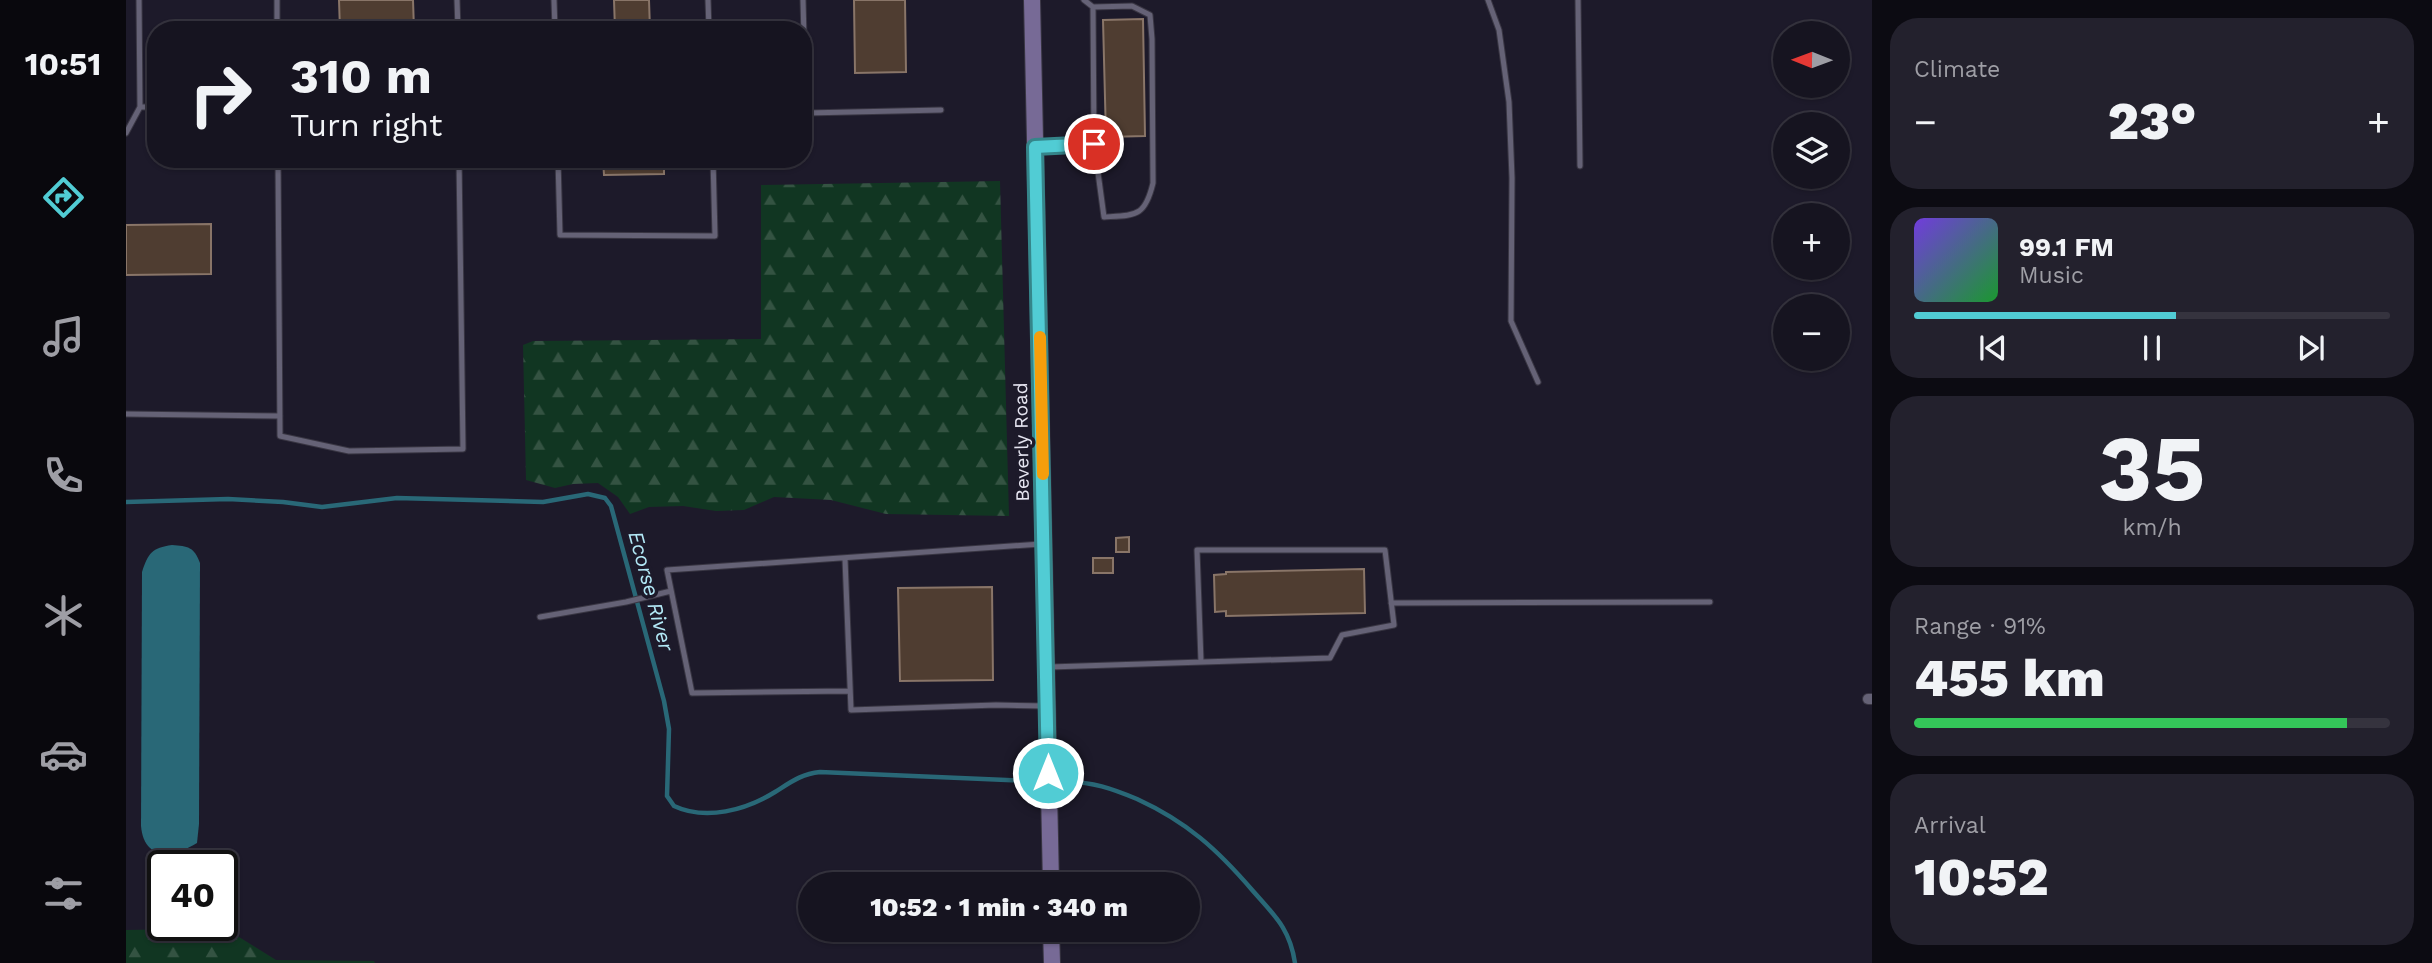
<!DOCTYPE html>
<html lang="en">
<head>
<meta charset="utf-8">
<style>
  :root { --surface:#161420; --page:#23212d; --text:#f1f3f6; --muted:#9e9ea5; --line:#35333e; --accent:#51ccd4 }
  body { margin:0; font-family:"Work Sans",sans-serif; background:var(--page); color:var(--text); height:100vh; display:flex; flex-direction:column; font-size:26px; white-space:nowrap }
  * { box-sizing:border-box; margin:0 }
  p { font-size:23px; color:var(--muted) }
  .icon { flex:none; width:38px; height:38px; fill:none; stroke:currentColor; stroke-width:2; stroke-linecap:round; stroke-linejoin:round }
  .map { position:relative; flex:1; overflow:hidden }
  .details { display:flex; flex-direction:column; gap:18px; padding:18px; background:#0c0b12; width:560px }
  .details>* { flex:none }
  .guide { position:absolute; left:21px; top:21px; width:665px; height:147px; border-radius:28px; box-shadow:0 2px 5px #0004,0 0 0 2px var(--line); background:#161420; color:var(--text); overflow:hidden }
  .needle { width:46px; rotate:271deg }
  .buttons { position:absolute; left:1647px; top:21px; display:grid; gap:14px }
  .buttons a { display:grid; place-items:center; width:77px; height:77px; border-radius:50%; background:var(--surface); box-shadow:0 2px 5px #0004,0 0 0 2px var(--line); font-size:35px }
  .speed { position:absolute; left:21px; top:850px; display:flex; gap:14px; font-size:35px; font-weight:700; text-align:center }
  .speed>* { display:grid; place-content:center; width:91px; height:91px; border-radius:50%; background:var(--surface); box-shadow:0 2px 5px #0004,0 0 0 2px var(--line); line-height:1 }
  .speed .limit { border:4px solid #111; border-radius:10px; background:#fff; color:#111 }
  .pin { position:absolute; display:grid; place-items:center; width:60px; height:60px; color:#fff; margin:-30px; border:4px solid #fff; border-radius:50%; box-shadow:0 2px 7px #0007 }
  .me { position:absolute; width:77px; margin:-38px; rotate:0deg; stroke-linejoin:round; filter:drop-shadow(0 0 5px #0008) }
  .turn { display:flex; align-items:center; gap:24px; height:147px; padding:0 28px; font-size:32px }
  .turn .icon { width:91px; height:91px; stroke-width:2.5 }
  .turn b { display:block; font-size:49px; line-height:60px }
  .big { font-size:52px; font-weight:800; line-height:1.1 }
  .details .widget { flex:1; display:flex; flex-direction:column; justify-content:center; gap:10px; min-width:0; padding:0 24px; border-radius:28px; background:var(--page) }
  .details .dial { align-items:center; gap:0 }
  .dial b { font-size:91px; line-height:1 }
  .song { display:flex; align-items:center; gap:21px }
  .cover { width:84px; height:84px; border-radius:10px; background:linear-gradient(135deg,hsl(260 70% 55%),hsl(130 70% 35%)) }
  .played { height:7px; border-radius:4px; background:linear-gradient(90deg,var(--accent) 55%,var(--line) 55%) }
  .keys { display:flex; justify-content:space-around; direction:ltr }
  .heat { display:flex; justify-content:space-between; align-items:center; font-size:38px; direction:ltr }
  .charge { height:10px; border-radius:5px; background:linear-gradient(90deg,#34c759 91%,var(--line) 0) }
  .trip { position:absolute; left:672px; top:872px; width:402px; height:70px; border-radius:35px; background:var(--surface); box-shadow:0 2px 5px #0004,0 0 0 2px var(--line); font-weight:800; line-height:70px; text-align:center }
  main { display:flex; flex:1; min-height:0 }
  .menu { display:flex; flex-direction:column; width:126px; justify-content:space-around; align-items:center; background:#09080d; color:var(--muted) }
  .menu .icon { width:49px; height:49px }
  .menu .current { color:var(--accent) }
  .menu b { font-size:32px; color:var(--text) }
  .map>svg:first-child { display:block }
  .forest { fill:url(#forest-firs) }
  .water { fill:#296877 }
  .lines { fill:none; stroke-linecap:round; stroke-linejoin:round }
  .stream { stroke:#296877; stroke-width:4.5 }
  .building { fill:#4f3d31; stroke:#897568; stroke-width:2 }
  .lane-casing { stroke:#393643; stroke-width:7 }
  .street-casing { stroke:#393643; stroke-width:12 }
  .secondary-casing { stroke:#393643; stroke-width:18 }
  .lane { stroke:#656276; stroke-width:5 }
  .street { stroke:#656276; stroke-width:10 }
  .secondary { stroke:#776a96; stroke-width:16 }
  .route-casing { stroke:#35858a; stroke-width:18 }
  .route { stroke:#51ccd4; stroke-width:12 }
  .slow { stroke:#f59e0b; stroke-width:12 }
  .labels { text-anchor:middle; stroke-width:7; stroke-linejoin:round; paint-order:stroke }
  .street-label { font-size:19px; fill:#e5e4f0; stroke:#1d1a2a }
  .water-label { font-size:21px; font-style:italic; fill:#b3e9f7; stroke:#1d1a2a }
</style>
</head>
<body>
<main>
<nav class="menu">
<b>10:51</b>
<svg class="icon current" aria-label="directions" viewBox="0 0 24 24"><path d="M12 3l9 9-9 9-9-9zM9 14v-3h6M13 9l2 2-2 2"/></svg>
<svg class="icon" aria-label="music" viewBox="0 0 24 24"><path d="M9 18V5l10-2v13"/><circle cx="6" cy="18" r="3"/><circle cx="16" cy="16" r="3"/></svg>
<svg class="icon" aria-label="phone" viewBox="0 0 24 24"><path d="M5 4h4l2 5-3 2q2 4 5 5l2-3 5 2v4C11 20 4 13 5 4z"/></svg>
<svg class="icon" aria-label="climate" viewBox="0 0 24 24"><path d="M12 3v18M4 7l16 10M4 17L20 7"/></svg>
<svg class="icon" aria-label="car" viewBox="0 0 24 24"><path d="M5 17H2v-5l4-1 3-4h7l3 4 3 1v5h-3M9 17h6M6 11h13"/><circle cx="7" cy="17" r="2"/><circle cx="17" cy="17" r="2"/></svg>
<svg class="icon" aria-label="filters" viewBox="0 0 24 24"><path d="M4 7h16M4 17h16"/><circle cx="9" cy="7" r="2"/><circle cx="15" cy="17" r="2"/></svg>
</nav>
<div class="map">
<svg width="1746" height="963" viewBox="0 0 1746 963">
  <defs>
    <pattern id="forest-firs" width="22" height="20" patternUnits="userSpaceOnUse" patternTransform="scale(1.75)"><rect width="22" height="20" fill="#113622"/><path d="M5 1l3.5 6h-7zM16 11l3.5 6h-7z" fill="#345342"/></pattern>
  </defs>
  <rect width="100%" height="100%" fill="#1d1a2a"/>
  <path class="forest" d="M874,181L883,516L760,514L705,500L648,497L618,510L590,511L557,506L523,507L504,514L492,497L472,483L447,484L429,488L400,480L397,345L407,341L635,339V185Z
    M60,929L95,931L113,937L150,960L248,961L249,963H0V930Z"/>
  <path class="water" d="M46,545C62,546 68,547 74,563L73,824L71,843C47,858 18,861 15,826L16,572C22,553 26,548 46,545Z"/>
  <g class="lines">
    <path class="stream" d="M0,502L102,499L157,502L196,507L271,498L417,502L462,494L479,498L485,506L538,701L543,729L541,796L548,806C580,821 620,810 649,792C665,782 675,774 694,772L904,781
      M939,782C965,781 987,789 1011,799C1061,822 1091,849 1127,891C1149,916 1164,929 1169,963"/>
  </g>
  <path class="building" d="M213,0H287L288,30H214Z
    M488,0H523L524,30H489Z
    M728,0H779L780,72L729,73Z
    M1017,19L1019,136L980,137L977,20Z
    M477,159H538V174L478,175Z
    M85,224V274L0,275V225Z
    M1003,537V552H990V538Z
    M967,558H987V573H967Z
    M1238,569L1239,613L1100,616V611L1089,612L1088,575L1100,574V572Z
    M866,587L867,680L774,681L772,588Z"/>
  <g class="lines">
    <g class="lane-casing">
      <path id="lane" d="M151,0V30
        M331,0L332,30
        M428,0L429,30
        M582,0L583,30
        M677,0L680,113L815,110
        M1362,0L1373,30L1383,102L1386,178L1385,321L1412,382
        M1452,0L1454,166
        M967,7L968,143
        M14,107H30
        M0,133L14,107L13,0
        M913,147L968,143L978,217C1010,215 1019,217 1027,183L1026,39L1024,15L1006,6L967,7L958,0
        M152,159L154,436L223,451L337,449L333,159
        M432,159L434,235L589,236L587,159
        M0,414L154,416
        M719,559L725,710L870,705L920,706
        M1265,603L1584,602
        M414,617L500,602L545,591
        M924,667L1204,658L1216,635L1268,625L1259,550H1071L1075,662
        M723,691L566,693L541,570L915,544"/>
    </g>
    <g class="street-casing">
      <path id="street" d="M1742,699H1746"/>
    </g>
    <g class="secondary-casing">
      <path id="secondary" d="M906,0L925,884
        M925,929L926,963"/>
    </g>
    <use href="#lane" class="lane"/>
    <use href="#street" class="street"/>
    <use href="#secondary" class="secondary"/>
  </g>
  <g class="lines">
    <g class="route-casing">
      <path id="route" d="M922,773L909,147L968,144"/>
    </g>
    <use href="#route" class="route"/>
    <path class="slow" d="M914,337L917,474"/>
  </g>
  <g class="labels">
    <g class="street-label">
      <text transform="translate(895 442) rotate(-91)" y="7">Beverly Road</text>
    </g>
    <g class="water-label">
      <text transform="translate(525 591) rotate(75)" y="7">Ecorse River</text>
    </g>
  </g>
</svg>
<div class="buttons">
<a><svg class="needle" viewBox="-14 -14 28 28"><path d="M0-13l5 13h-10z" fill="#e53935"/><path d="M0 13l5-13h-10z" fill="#9e9ea5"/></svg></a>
<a><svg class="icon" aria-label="layers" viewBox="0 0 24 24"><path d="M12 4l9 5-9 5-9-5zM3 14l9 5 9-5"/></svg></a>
<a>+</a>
<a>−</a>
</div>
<div class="speed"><div class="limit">40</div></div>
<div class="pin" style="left:968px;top:144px;background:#d93025"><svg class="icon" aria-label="arrive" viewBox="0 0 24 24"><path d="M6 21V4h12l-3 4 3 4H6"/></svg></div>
<svg class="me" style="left:922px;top:773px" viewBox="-20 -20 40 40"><circle r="17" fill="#51ccd4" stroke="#fff" stroke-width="3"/><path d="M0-11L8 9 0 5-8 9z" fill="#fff"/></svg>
<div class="trip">10:52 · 1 min · 340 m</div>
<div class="guide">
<div class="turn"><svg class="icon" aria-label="right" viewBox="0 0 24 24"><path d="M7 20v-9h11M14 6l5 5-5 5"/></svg><div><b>310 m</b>Turn right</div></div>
</div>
</div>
<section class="details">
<div class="widget"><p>Climate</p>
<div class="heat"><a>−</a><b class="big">23°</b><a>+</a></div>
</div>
<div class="widget">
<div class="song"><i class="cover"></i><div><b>99.1 FM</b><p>Music</p></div></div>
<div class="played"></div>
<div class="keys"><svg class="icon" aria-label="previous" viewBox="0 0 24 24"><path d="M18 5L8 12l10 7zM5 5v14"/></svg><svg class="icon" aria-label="pause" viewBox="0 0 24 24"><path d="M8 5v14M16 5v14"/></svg><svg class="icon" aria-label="next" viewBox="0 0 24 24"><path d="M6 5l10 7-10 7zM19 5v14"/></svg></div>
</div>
<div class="widget dial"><b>35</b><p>km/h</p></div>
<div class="widget"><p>Range · 91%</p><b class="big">455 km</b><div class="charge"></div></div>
<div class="widget"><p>Arrival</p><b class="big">10:52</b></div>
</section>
</main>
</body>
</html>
